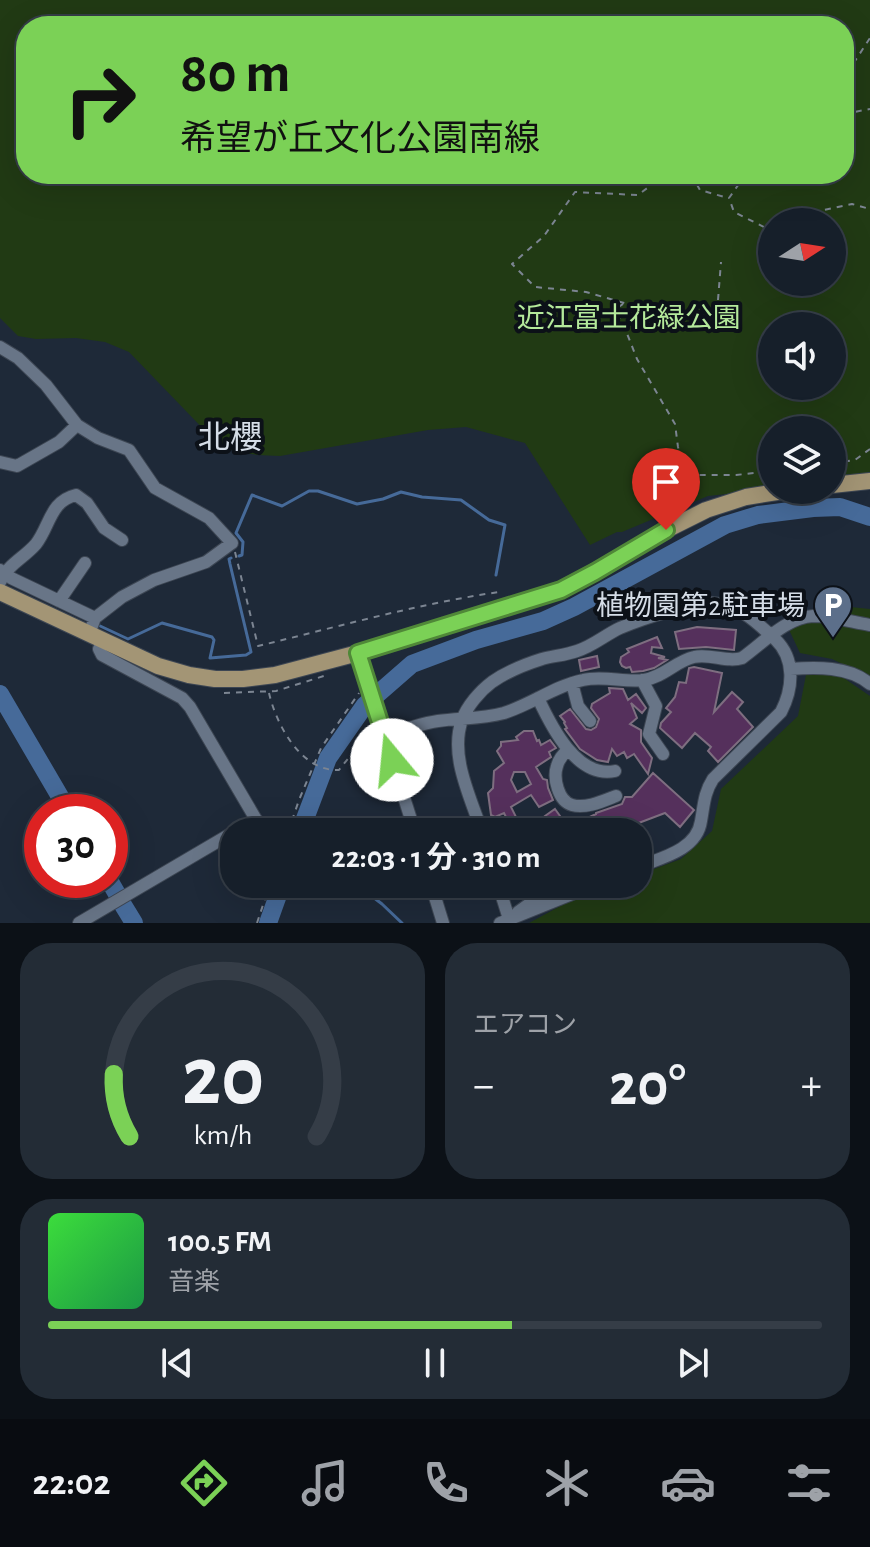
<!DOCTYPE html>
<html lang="ja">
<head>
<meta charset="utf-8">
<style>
  :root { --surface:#161f2a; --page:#232c36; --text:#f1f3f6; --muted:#9ea2a8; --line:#353d47; --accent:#7bd156 }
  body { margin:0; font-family:"Alegreya Sans","Noto Sans JP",sans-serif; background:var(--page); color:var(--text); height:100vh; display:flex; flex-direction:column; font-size:30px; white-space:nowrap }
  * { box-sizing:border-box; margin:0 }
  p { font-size:26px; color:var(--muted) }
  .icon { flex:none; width:44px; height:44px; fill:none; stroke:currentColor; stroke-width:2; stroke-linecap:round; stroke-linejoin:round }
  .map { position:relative; height:923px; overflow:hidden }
  .sheet { display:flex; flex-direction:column; gap:20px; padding:20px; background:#0c1117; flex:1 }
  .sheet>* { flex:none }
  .banner { position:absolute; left:16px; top:16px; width:838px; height:168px; border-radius:32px; box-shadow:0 8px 32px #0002,0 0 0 2px var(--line); background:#7bd156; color:#111; overflow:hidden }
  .needle { width:52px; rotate:78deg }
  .tools { position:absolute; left:758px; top:208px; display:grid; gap:16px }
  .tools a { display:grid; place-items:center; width:88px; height:88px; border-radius:50%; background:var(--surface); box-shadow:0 8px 32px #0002,0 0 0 2px var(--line); font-size:40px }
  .speed { position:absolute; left:24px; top:794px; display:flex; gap:16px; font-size:40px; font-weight:700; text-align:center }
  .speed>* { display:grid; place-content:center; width:104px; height:104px; border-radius:50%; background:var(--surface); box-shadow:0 8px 32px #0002,0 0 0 2px var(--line); line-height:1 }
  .speed .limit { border:12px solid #d22; background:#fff; color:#111 }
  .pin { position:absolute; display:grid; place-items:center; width:68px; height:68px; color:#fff; margin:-82px -34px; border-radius:50% 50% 50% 0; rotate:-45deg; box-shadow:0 0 8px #0007 }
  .pin .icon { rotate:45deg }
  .me { position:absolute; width:88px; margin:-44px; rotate:343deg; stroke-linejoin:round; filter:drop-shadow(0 0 6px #0008) }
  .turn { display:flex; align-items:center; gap:28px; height:168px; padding:0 32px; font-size:36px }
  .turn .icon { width:104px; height:104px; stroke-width:2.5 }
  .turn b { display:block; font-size:56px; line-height:68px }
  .big { font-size:60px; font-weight:700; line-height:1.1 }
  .sheet .widget { flex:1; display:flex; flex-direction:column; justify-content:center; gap:12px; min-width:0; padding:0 28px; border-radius:32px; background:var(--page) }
  .sheet .dial { align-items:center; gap:0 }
  .dial svg { height:208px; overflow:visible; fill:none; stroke:var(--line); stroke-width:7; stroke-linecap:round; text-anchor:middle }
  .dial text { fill:var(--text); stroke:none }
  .song { display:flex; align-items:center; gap:24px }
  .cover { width:96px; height:96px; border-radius:12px; background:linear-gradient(135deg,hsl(120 70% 55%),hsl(140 70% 35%)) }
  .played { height:8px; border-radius:4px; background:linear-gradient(90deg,var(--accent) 60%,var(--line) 60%) }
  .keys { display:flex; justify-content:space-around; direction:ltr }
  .heat { display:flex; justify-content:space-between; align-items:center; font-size:44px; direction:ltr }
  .sheet .tiles { flex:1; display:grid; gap:20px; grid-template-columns:1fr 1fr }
  .widget:last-child { grid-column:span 2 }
  .trip { position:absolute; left:220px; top:818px; width:432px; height:80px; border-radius:32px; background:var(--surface); box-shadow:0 8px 32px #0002,0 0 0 2px var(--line); font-weight:700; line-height:80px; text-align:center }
  .tabs { display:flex; height:128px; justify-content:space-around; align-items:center; background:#090c11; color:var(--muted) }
  .tabs .icon { width:56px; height:56px }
  .tabs .active { color:var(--accent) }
  .tabs b { font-size:36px; color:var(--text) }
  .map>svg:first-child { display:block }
  .green { fill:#213a14; fill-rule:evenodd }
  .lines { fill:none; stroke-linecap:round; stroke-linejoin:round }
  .stream { stroke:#466a99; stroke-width:3 }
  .river { stroke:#466a99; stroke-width:18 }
  .building { fill:#55305c; stroke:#7e6e80; stroke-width:2; fill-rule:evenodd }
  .minor-casing { stroke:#3d4653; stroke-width:14 }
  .major-casing { stroke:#3d4653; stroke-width:18 }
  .path { stroke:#7c8592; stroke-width:2; stroke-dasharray:6 6; stroke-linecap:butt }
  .minor { stroke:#687587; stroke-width:12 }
  .major { stroke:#a39575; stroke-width:16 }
  .route-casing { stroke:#508838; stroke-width:20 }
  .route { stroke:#7bd156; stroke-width:14 }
  .labels { text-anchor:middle; stroke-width:8; stroke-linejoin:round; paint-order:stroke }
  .park-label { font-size:28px; fill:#b4e99b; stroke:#0c1118 }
  .poi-label { font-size:28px; fill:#d5dde7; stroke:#0c1118; text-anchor:end }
  .quarter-label { font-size:32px; fill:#d5dde7; stroke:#0c1118 }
</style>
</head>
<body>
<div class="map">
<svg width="870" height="923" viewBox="0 0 870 923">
  <rect width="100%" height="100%" fill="#1e2938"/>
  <path class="green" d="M0,0H870V477L832,481V430H772V489L708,496L622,532H617L590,545L525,443L466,427L428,430L280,456L257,455L233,451L213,439L129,352L105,342L76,338L36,339L18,336L0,318ZM26,26H844V174H26ZM772,222H832V282H772ZM772,326H832V386H772Z
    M831,605L870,609V677L832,659L800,653L784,619Z
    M838,674L870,696V923H529L566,903L613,884H638V875L681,859L712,831L721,789L798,716L806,675Z"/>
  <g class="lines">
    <path class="stream" d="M239,556L242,555L243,542L236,533L252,495L282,506L309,491H318L357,504L383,499L401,492L422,497L461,500L489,520L505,525L496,575
      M98,625L128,639L162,623L212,637L214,640L210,658L246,655L251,652L230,564L229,559L231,558
      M356,884L382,904L402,923"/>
    <path class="river" d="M0,694L69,812
      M300,832L328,758L365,705L412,664L476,640L543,621L574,607L725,525L758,515L813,508L840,507L870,517
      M109,880L117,894
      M123,905L134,923
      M268,923L282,884"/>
  </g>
  <path class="building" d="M697,627L736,630L734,650L706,647L679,649L675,632Z
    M657,637L662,648L652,647L651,653L665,657L658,658L667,660L654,668L643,671L632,672L630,667L626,668L622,666L620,662L621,657L629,652L627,649Z
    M597,656L599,667L581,671L579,660Z
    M694,667L722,673L714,712L732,692L743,702L737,709L753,727L718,762L708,751L711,747L695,733L682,748L660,728L661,723L671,712L666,708L675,697L679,682L686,683L689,668Z
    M609,688L623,689L628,700L636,694L646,708L642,713L631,703L637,718L630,724L641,730V742L652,758L648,774L634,754L627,758L624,752L617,756L612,749L608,762L597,760L580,749L565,729L567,728L564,723L565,722L560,716L570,709L586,729L591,730L596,727L599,719L591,708L592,704L610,693Z
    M524,731H533L537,741L539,740L541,745L550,740L556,748L549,752L551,757L536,767L543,779L547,780L548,788L553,800L539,807L531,795L511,807L517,819L509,823L504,813L495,817L491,815L488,793L493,788L494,771L504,763L497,751L501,746V742L518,740L516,737ZM514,772H525L531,784L517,792L511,780Z
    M653,773L694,810L680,827L665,813L615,832H585L581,821L596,814V813L622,804L625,797H632Z
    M555,809L560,816L557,818L563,827L556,832L545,816Z"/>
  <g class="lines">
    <g class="minor-casing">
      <path id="minor" d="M0,347L18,358L46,385L77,425L98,438L129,450L155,488L209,518L232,543L206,562L154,580L122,597L95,618L89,634
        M0,462L17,466L59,442L77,425
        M0,570L11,578L95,618
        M0,582C8,564 24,558 36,544C50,526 50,501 76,495L87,503L104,528L122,540
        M59,601L85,563
        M103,641L99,649L102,655L182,698L190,707L261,828
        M358,653L415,832
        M790,669C816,667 849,666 870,684
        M642,680L656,706L649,734L663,754
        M572,683L578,706L590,721
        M538,698C551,726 577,779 615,771
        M385,736C402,730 419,724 438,721C460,718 482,719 504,713C532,704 555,686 583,680C604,675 625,683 644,680C664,677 676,661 694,657C710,653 727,663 742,658C763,643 787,617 813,616C831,616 852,622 870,625
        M568,750C563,754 559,759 557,766C553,778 558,801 572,805C586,809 603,801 616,796
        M482,832C471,798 449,756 462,720C467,706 480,691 492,682C505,673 526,664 542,659C553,656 566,655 577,651C593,646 605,635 620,628C639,620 694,601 713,603C740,605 756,622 775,639C796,659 793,689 781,712L713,779C704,793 704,805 701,821C697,850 661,858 638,867
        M431,884L443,923
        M498,884L509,919
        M518,912L557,884
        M79,923L256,819
        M500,923L597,884"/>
    </g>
    <g class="major-casing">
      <path id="major" d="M832,485L870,481
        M0,592L158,666L189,675L215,679H243L275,675L358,653L561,590L595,572L666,530L706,510L746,497L790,490"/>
    </g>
    <path class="path" d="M844,71L855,61L870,38
      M844,114L870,109
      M666,174L638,195L575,192L544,236L512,264L535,287L586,292L659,313L714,310L718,300L721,262
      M691,174L700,190L728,198
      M746,174L729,198L734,212L768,229L767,236L772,238
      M806,222L814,212L852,204L870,209
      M623,304L617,308L637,359L675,424L678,447L685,475H736L772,471
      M832,463L855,460L870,449
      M235,552L258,646C337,627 417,604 499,592V594
      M224,693L276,691L327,675
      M269,693C276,724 301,772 339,770L370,731
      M288,832L299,800L321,748L359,693
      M257,923L270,884"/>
    <use href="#minor" class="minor"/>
    <use href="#major" class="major"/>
  </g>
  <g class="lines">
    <g class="route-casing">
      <path id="route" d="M392,760L358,653L561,590L595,572L666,530"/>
    </g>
    <use href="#route" class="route"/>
  </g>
  <defs>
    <g id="parking-pin" transform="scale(2)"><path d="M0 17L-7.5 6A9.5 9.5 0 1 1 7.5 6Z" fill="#5c6f8a" stroke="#0c1118"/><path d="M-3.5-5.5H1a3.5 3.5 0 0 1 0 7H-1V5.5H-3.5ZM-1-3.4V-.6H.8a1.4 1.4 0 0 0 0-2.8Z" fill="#fff"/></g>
  </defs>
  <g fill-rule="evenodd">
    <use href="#parking-pin" x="833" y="605"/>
  </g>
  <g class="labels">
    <g class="park-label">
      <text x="629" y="327">近江富士花緑公園</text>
    </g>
    <g class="poi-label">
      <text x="805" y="615">植物園第2駐車場</text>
    </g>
    <g class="quarter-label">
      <text x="230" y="448">北櫻</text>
    </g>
  </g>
</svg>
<div class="tools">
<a><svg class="needle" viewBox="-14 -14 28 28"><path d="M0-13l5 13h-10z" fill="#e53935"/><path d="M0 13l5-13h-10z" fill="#9ea2a8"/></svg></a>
<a><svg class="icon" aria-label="sound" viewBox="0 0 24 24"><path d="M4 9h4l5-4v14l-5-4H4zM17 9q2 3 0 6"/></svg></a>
<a><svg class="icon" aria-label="layers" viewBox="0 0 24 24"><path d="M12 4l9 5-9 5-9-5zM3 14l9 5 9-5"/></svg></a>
</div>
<div class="speed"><div class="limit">30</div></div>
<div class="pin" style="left:666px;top:530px;background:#d93025"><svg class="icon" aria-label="arrive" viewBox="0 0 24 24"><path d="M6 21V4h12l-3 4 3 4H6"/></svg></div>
<svg class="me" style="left:392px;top:760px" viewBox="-20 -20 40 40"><circle r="19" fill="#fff"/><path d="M0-13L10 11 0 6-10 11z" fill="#7bd156"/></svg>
<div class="trip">22:03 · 1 分 · 310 m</div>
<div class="banner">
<div class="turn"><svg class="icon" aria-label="right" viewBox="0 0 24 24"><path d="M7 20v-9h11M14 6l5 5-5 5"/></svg><div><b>80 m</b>希望が丘文化公園南線</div></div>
</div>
</div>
<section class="sheet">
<div class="tiles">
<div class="widget dial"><svg viewBox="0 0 100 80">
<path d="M14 69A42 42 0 1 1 86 69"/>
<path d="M14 69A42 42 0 0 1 8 45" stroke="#7bd156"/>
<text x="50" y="56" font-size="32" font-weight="700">20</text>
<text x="50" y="72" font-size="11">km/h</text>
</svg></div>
<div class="widget"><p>エアコン</p>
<div class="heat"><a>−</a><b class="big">20°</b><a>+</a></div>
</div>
<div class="widget">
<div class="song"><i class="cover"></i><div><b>100.5 FM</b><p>音楽</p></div></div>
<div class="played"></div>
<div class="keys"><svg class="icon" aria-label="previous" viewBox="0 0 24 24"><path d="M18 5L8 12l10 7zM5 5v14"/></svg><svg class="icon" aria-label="pause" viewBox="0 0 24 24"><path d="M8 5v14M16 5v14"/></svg><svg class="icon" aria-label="next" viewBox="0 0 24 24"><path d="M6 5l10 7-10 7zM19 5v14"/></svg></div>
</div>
</div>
</section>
<nav class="tabs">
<b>22:02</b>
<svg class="icon active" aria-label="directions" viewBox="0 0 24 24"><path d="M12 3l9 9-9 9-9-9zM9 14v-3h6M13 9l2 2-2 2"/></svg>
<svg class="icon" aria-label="music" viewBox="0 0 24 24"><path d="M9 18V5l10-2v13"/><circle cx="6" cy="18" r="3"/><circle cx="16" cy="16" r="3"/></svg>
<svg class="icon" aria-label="phone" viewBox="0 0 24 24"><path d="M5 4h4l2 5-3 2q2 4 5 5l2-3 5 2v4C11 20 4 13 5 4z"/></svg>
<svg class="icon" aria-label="climate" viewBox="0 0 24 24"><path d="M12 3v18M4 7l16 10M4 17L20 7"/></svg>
<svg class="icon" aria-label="car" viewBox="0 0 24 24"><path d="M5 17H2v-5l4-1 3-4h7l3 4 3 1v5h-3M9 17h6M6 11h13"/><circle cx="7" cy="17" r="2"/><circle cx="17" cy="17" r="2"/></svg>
<svg class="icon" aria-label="filters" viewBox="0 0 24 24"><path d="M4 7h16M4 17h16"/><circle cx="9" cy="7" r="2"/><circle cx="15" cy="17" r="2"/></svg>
</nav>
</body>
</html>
